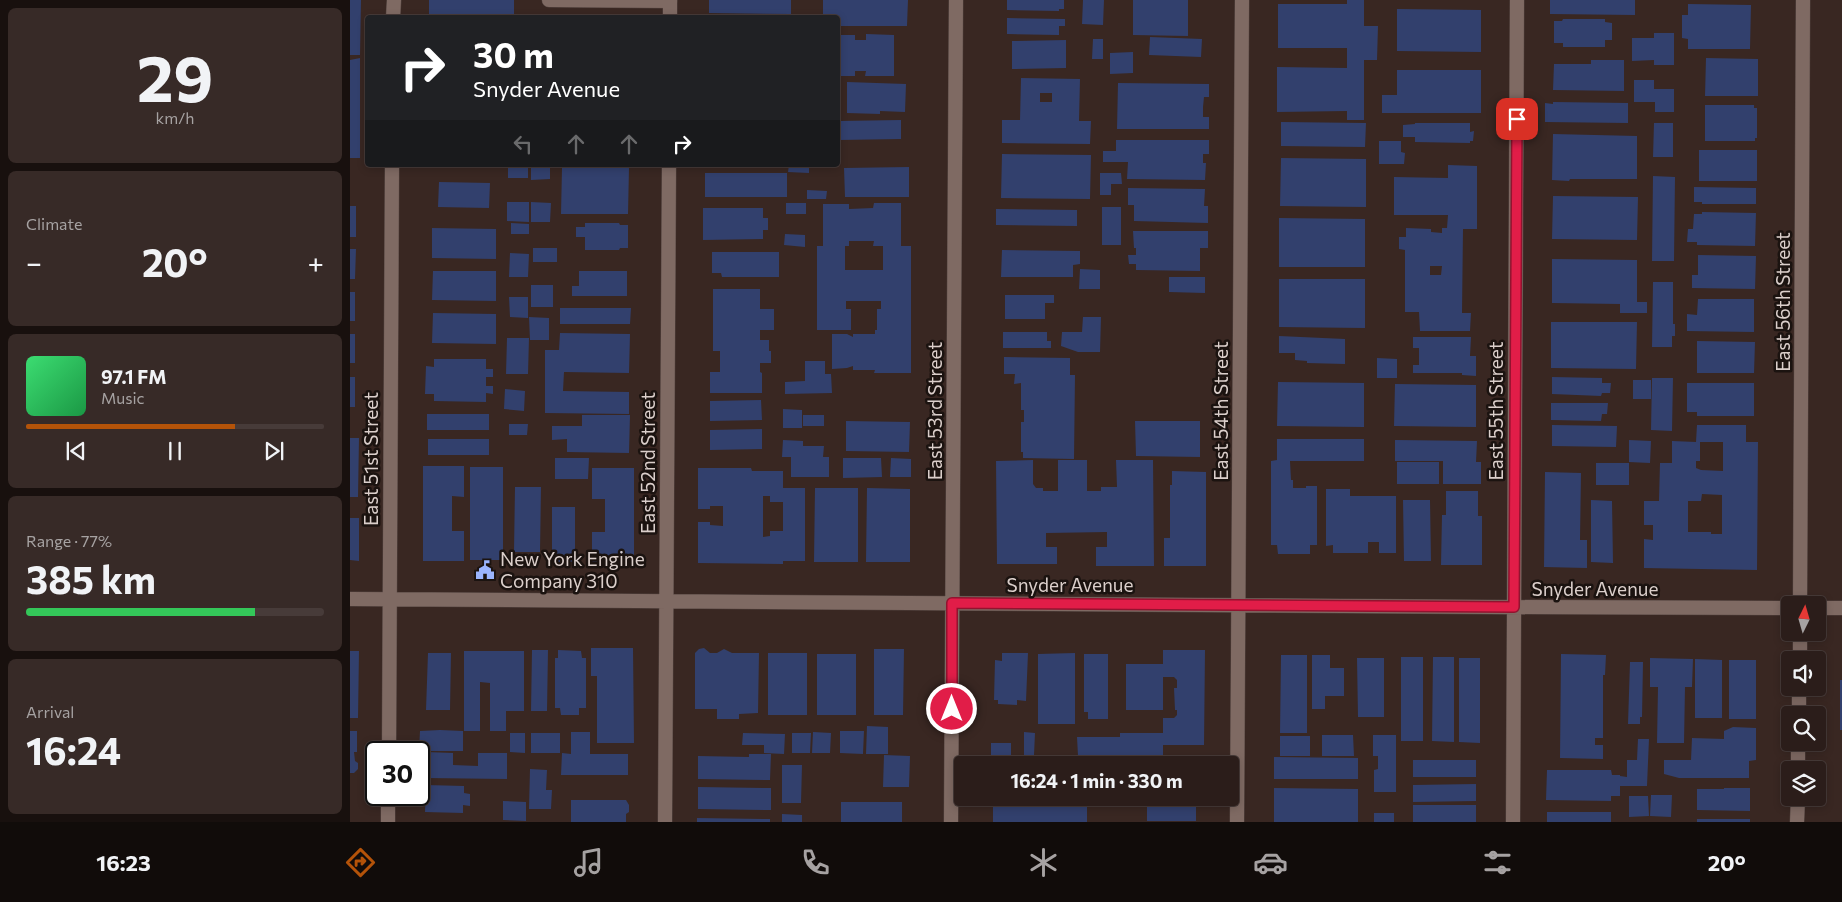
<!DOCTYPE html>
<html lang="en">
<head>
<meta charset="utf-8">
<style>
  :root { --surface:#2b1d1a; --page:#372a27; --text:#f1f3f6; --muted:#a6a2a2; --line:#473b39; --accent:#b45309 }
  body { margin:0; font-family:Commissioner,sans-serif; background:var(--page); color:var(--text); height:100vh; display:flex; flex-direction:column; font-size:19px; white-space:nowrap }
  * { box-sizing:border-box; margin:0 }
  p { font-size:16px; color:var(--muted) }
  .icon { flex:none; width:28px; height:28px; fill:none; stroke:currentColor; stroke-width:2; stroke-linecap:round; stroke-linejoin:round }
  .map { position:relative; flex:1; overflow:hidden }
  .side { display:flex; flex-direction:column; gap:8px; padding:8px; background:#18100e; width:350px }
  .side>* { flex:none }
  .guide { position:absolute; left:15px; top:15px; width:475px; height:152px; border-radius:5px; box-shadow:0 2px 8px #0003,0 0 0 1px var(--line); background:#202124; color:#fff; overflow:hidden }
  .needle { width:32px; rotate:5deg }
  .fabs { position:absolute; left:1431px; top:596px; display:grid; gap:10px }
  .fabs a { display:grid; place-items:center; width:45px; height:45px; border-radius:5px; background:var(--surface); box-shadow:0 2px 8px #0003,0 0 0 1px var(--line); font-size:25px }
  .speed { position:absolute; left:15px; top:741px; display:flex; gap:10px; font-size:25px; font-weight:700; text-align:center }
  .speed>* { display:grid; place-content:center; width:65px; height:65px; border-radius:50%; background:var(--surface); box-shadow:0 2px 8px #0003,0 0 0 1px var(--line); line-height:1 }
  .speed .limit { border:2px solid #111; border-radius:8px; background:#fff; color:#111 }
  .pin { position:absolute; display:grid; place-items:center; width:42px; height:42px; color:#fff; margin:-21px; border-radius:10px; box-shadow:0 2px 8px #0006 }
  .me { position:absolute; width:55px; margin:-28px; rotate:0deg; stroke-linejoin:round; filter:drop-shadow(0 0 4px #0008) }
  .turn { display:flex; align-items:center; gap:18px; height:105px; padding:0 25px; font-size:22px }
  .turn .icon { width:65px; height:65px; stroke-width:2.5 }
  .turn b { display:block; font-size:35px; line-height:42px }
  .lanes { display:flex; align-items:center; height:48px; padding:0 25px; background:#0003; justify-content:center; gap:25px; direction:ltr }
  .lanes .off { opacity:.35 }
  .big { font-size:38px; font-weight:700; line-height:1.1 }
  .side .widget { flex:1; display:flex; flex-direction:column; justify-content:center; gap:8px; min-width:0; padding:0 18px; border-radius:8px; background:var(--page) }
  .side .dial { align-items:center; gap:0 }
  .dial b { font-size:65px; line-height:1 }
  .song { display:flex; align-items:center; gap:15px }
  .cover { width:60px; height:60px; border-radius:8px; background:linear-gradient(135deg,hsl(140 70% 55%),hsl(140 70% 35%)) }
  .played { height:5px; border-radius:2px; background:linear-gradient(90deg,var(--accent) 70%,var(--line) 70%) }
  .keys { display:flex; justify-content:space-around; direction:ltr }
  .heat { display:flex; justify-content:space-between; align-items:center; font-size:28px; direction:ltr }
  .charge { height:8px; border-radius:4px; background:linear-gradient(90deg,#34c759 77%,var(--line) 0) }
  .trip { position:absolute; left:604px; top:756px; width:285px; height:50px; border-radius:5px; background:var(--surface); box-shadow:0 2px 8px #0003,0 0 0 1px var(--line); font-weight:700; line-height:50px; text-align:center }
  .tabs { display:flex; height:80px; justify-content:space-around; align-items:center; background:#110c0a; color:var(--muted) }
  .tabs .icon { width:35px; height:35px }
  .tabs .selected { color:var(--accent) }
  .tabs b { font-size:22px; color:var(--text) }
  main { display:flex; flex:1; min-height:0 }
  .map>svg:first-child { display:block }
  .building { fill:#32406d; fill-rule:evenodd }
  .lines { fill:none; stroke-linecap:round; stroke-linejoin:round }
  .service-casing { stroke:#544541; stroke-width:15 }
  .minor-casing { stroke:#544541; stroke-width:15 }
  .service { stroke:#7f6a63; stroke-width:14 }
  .minor { stroke:#7f6a63; stroke-width:14 }
  .route-casing { stroke:#92132f; stroke-width:12 }
  .route { stroke:#e11d48; stroke-width:9 }
  .labels { text-anchor:middle; stroke-width:5; stroke-linejoin:round; paint-order:stroke }
  .street-label { font-size:19px; fill:#dbcfcb; stroke:#1b1310 }
  .poi-label { font-size:19px; fill:#dbcfcb; stroke:#1b1310; text-anchor:start }
</style>
</head>
<body>
<main>
<section class="side">
<div class="widget dial"><b>29</b><p>km/h</p></div>
<div class="widget"><p>Climate</p>
<div class="heat"><a>−</a><b class="big">20°</b><a>+</a></div>
</div>
<div class="widget">
<div class="song"><i class="cover"></i><div><b>97.1 FM</b><p>Music</p></div></div>
<div class="played"></div>
<div class="keys"><svg class="icon" aria-label="previous" viewBox="0 0 24 24"><path d="M18 5L8 12l10 7zM5 5v14"/></svg><svg class="icon" aria-label="pause" viewBox="0 0 24 24"><path d="M8 5v14M16 5v14"/></svg><svg class="icon" aria-label="next" viewBox="0 0 24 24"><path d="M6 5l10 7-10 7zM19 5v14"/></svg></div>
</div>
<div class="widget"><p>Range · 77%</p><b class="big">385 km</b><div class="charge"></div></div>
<div class="widget"><p>Arrival</p><b class="big">16:24</b></div>
</section>
<div class="map">
<svg width="1492" height="822" viewBox="0 0 1492 822">
  <rect width="100%" height="100%" fill="#392722"/>
  <path class="building" d="M0,0H11L10,55H0Z
    M79,0H164V18H79Z
    M359,0H441V14L359,13Z
    M473,0H558L557,26H490V33H488V18H473Z
    M657,0H714V9H709V11L657,10Z
    M733,0H754L753,25L732,24Z
    M783,0H838V36L783,35Z
    M997,0H1014V26H1028L1027,60H1014V120H997V111L927,112V67L997,68V48H928V4H997Z
    M1200,0H1285V15L1200,14Z
    M1338,4L1401,5L1400,49H1338V39L1332,38V15H1338Z
    M1047,9L1131,10V52L1047,51Z
    M657,18L715,19V26H709V35L657,34Z
    M1213,19H1255V22L1262,23V40H1255V47H1213V43H1204V21H1212Z
    M1304,33H1324V65H1304V60L1282,61V38H1304Z
    M516,34L544,35V76H515L516,71H505V76H488V35H505V40H516Z
    M800,37L852,39L851,57L799,55Z
    M743,39H753V59H742Z
    M716,40V68L662,69V41Z
    M783,52V73L760,74V53Z
    M10,58V158H0V60Z
    M1356,58L1408,59V96H1355Z
    M1241,60H1274V91L1203,90L1204,64H1241Z
    M1047,70H1131V113H1032V95H1047Z
    M671,78L730,79L729,121H741L740,144L652,143V120H670ZM690,93H702V102H690Z
    M1284,80H1304V89H1324V112H1305V102H1284Z
    M497,82L556,84L555,112L530,111V114L497,113Z
    M768,83L859,84V97H854L853,107V117H859V129H767Z
    M1203,102L1278,103V123L1195,122V103L1203,104Z
    M1355,105H1404V108H1407V138H1405V141H1355Z
    M551,120V139L489,140V121Z
    M931,122L1016,123L1015,147L931,146Z
    M1065,123H1120V132L1124,131L1123,141H1120V143L1065,142V137H1053V125L1065,124Z
    M1304,123H1323V157H1303Z
    M1203,134L1287,136V179H1220L1219,181L1202,180Z
    M766,140H859V154H853V163H856L855,180L777,179L778,162H753V151H766Z
    M1029,141H1051V152L1055,153L1054,164H1029Z
    M1349,150H1407V181H1349Z
    M652,154L741,155L740,199L651,198Z
    M931,158L1016,159V207L930,206Z
    M158,165H178V178H158Z
    M181,165H200V179L181,180Z
    M439,165H459V173L438,172Z
    M1098,165L1127,166V229H1113L1112,313H1121L1120,331H1070L1069,312H1055V250L1049,249V237H1056V228L1081,229V232L1092,233V228H1097L1098,215H1044V177L1098,178ZM1080,266H1092L1091,275H1080Z
    M559,167V197H495L494,168Z
    M212,168H279L278,214H211Z
    M355,173H437V197H355Z
    M750,173H771L772,184H761V195H750Z
    M1303,176L1325,177L1324,261H1302Z
    M89,182L140,183L139,208L88,207Z
    M1344,187L1406,188V204H1352V202H1344Z
    M778,188L855,189L854,206H858V223L784,221V205H778Z
    M457,190L477,191L476,199H457Z
    M1203,196L1288,197L1287,240L1202,239Z
    M157,202H179V222L157,221Z
    M181,202L201,203L200,222H181Z
    M436,203H456V214H436Z
    M524,203H551V246H561V373H524L525,370H503V366L497,368L482,369V334H497L503,337V334H525V330H527V309H531V301H496V309H501V330H467V246H473V204H499V209L523,208ZM499,241H524L523,246H533V270H495V246H499Z
    M0,206H6V237H0Z
    M752,207H771V245H752Z
    M353,208H413V218H418V230H413V239L353,240Z
    M646,209L727,210V226L646,225Z
    M1352,212L1406,213L1405,246L1347,245V242H1337L1338,229H1343L1344,214H1352Z
    M929,218L1015,219V267H929Z
    M161,223L179,224V234H161Z
    M235,223H269L270,225H278V248H270L269,250H235V237H226V227H235Z
    M82,228L146,229V259L82,258Z
    M783,231H858V248H850V271L786,270V264H779L778,255H786V248H784Z
    M435,234L455,235V247L434,245Z
    M183,248H207V262H183Z
    M0,249H6L5,279H0Z
    M652,250L730,251V264L723,265V277H651Z
    M362,252H429V277H372L371,273H362Z
    M160,253L179,254L178,277H159Z
    M1348,255L1406,256L1405,289L1342,288V275H1348Z
    M1202,259L1287,260V302H1297V313H1270V304L1202,303Z
    M730,269L750,270V289H729Z
    M83,271H146V301L82,300Z
    M229,271H277V296H222V286H229Z
    M819,277H855V293L819,292Z
    M929,279H1015V328L929,327Z
    M1303,282H1323V324H1325V336H1322V347H1302Z
    M181,285H203V307H181Z
    M363,289H410V309H424V330H410V340H419V351H421V363H410V372L412,373V393H360V372H370V351H363Z
    M0,292H5V321H0Z
    M655,295H704V303H695V319H655Z
    M159,297H178V318L160,317Z
    M1348,299H1404V332L1337,331V314L1347,315Z
    M210,308H281L280,324H210Z
    M83,313L146,314V344L82,343Z
    M179,317L199,318V340H180Z
    M733,317H751L750,352H728L711,346L712,332H732Z
    M1201,322H1287L1286,369L1201,368Z
    M653,332H697V341H701V348H653Z
    M210,333L280,334L279,373L214,372L213,391L279,392V414L195,413V350H209Z
    M0,334H5V363H0Z
    M929,336L995,339V364L957,363V361L945,360V353H929Z
    M1063,337H1121L1120,356H1126V376L1112,375V373H1063V365H1069V348H1063Z
    M157,338H179L178,374H156Z
    M1347,341L1405,342L1404,373H1347Z
    M654,357L720,358V375H725L724,459L673,458V452H671V422H674V410H671V383L664,384L665,374H654Z
    M1027,358L1047,359V378H1027Z
    M84,359H136V369H143V377H136V386H143V394L136,393V402L84,401V394H75L76,366L84,367Z
    M455,361H475V374H481L482,393L435,394V382L455,381Z
    M0,377H5V407H0Z
    M1202,377L1252,378V383H1261L1260,393H1252L1251,396L1202,394Z
    M1302,378H1323L1322,431L1301,430Z
    M1283,380H1301V399H1283Z
    M928,382L1014,383V427L927,426Z
    M1337,383H1404V416H1347V412H1337Z
    M1045,384L1126,385V427L1044,426Z
    M155,389L175,391L174,411L154,409Z
    M411,400L412,420L360,421V401Z
    M1201,403H1258L1257,414H1252L1251,421L1201,420Z
    M433,409L452,410V428H433Z
    M77,414H139V430H77Z
    M232,415H280L279,453L217,452V439L202,440V426H232Z
    M453,415H474V426H453Z
    M496,421L560,422L559,452L496,451Z
    M785,421H850V457L786,456Z
    M159,424H178L177,435H159Z
    M1202,425L1267,426L1266,447L1202,446Z
    M1347,425H1396V442H1408L1407,570L1294,568V539L1303,540V525H1294V501H1309L1310,463H1322V441L1346,442ZM1350,442H1373V471L1351,470L1346,468V461H1350ZM1352,494L1372,495V534H1361V532H1338V501H1351Z
    M412,429V449L360,450V430Z
    M0,438H9L8,497H0Z
    M78,439H139V455H78Z
    M927,439H1014V461H940L941,480H943V488H956V486H967V545H960V554H928L927,545H921V461L927,460Z
    M433,440L453,441V446H474L473,457H479V477H441V457H432Z
    M1045,440L1127,441L1126,462H1131V484H1093V461H1045Z
    M1279,440L1301,441L1300,463L1279,462Z
    M205,458H239L238,479H205Z
    M493,458H531L532,477L493,478Z
    M541,458L561,459V477H540Z
    M683,460V484L686,488H693V491H708V460H737V491H751V487H767L766,460H803L804,566H746V547H757V532L696,533V547H707V564H647L646,461Z
    M1047,462H1089V484H1047Z
    M1246,463H1279V485H1246Z
    M73,466H114V497L102,496V531H114V561H73Z
    M120,467H153V560H120Z
    M242,468H284V562H242V532H255V499H242Z
    M348,468H401L402,471H433V488H455V561H433V564L348,563V522H360V525L373,526V506H360V509H348ZM413,496H420V502H433V531H420V536L413,537Z
    M822,471L856,472V566H814V538H820V485H822Z
    M1195,472L1231,473L1230,540H1237V568L1194,567Z
    M165,487H191L190,552H164Z
    M465,488H508V562H464Z
    M517,488L560,489V562H516Z
    M976,489H1000V496H1046V553H1029V542H1018V553H983V545L976,546Z
    M1096,491H1128V516H1132V565H1091L1092,515H1096Z
    M1053,500H1080L1081,561H1054Z
    M1241,500L1262,501L1263,563L1241,562Z
    M202,507H225V562H202Z
    M0,518H9V561L0,560Z
    M241,648H283L284,743H247V676H241Z
    M354,648L360,653H367L374,649L382,653H409L408,713L389,714V719H367V709H345V653L349,649Z
    M524,649H554L553,715H524Z
    M182,650H198L197,711H181Z
    M208,650L231,651L232,658H236V708H229V715H211L210,708H205V658H208Z
    M813,650H855L854,745H813V756H728L727,737H770V733H813V718H824L827,715V710H825L824,688H827V680L824,677H813V710H776V664H813Z
    M0,651H9L8,718H0Z
    M114,651H174V711H156V731H140V683L130,682V731H114Z
    M78,653H101L100,710H76Z
    M418,653H457V715H418Z
    M652,653H678L676,701L667,700V705L648,704V700H644L645,660L652,661Z
    M725,653V724H688V654Z
    M467,654H506V715H467Z
    M734,654H758V719H738V712H734Z
    M1211,654L1256,655L1255,675H1253V738H1245V745H1253V759L1210,758Z
    M931,655H957V733H930Z
    M962,655H980V668H994V696H975V709H962Z
    M1051,657H1073V741H1051Z
    M1083,657H1104V742L1082,741Z
    M1007,658H1034V717H1008Z
    M1109,658H1130V743L1109,742Z
    M1300,658L1343,659L1342,687H1335L1334,743H1307L1308,687H1300Z
    M1345,659L1372,660V718H1345Z
    M1379,660H1406V719H1379Z
    M1280,662H1293L1292,717H1290V724H1278Z
    M1490,680H1492V730H1490Z
    M517,726L538,727V754H516Z
    M1383,727L1406,728V760L1399,761V778H1329L1314,774V760H1341L1342,738L1374,739V731Z
    M90,730L113,731V751H69L70,731Z
    M0,731H7V752H4L5,761L8,763V769L4,773H0Z
    M490,731H514L513,754L490,753Z
    M221,732H240V754H278V775H211L212,753L221,754Z
    M463,732L481,733L480,753H462Z
    M674,732L685,733L684,755H674Z
    M160,733H175V753L160,752Z
    M181,733H210V753H181Z
    M393,733L435,734L434,754L414,753V745H392Z
    M442,733H461L460,753H442Z
    M972,735H1003L1004,756H972Z
    M1023,735H1046V792H1024V770L1028,769V756H1023Z
    M930,736H960V756H930Z
    M1288,739H1299L1297,786H1270V776L1277,777V760H1287Z
    M641,743H661V756H641Z
    M76,752L103,753V765L128,766V753H157V779L76,778Z
    M399,754H421L420,780L348,779V756L399,757Z
    M534,755L560,756L559,787H533Z
    M793,757H846V765H793Z
    M924,757L1008,758V779H924Z
    M1063,760H1126V777H1063Z
    M648,762L699,763V765H648Z
    M432,765H452L451,803H432Z
    M180,769L197,770L196,790H202L201,809H179Z
    M1197,770H1261L1262,775H1270V796H1261V801L1196,800Z
    M1126,784V801L1063,802V785Z
    M76,785L114,786V793L120,794V806L113,805V813L75,812Z
    M348,787L421,788V810L348,809Z
    M924,788L1008,789V822H924Z
    M1374,788H1400V811L1347,810V789H1374Z
    M1301,795H1322L1321,817L1300,816Z
    M1279,796H1298L1299,816L1279,817Z
    M643,798H737V822H643Z
    M221,800H276L279,805V812L276,814V822H221Z
    M153,801L176,802V821L153,820Z
    M491,802H552V822H491Z
    M797,804H846V821H797Z
    M1063,805H1126V822H1063Z
    M1197,812H1261V822H1197Z
    M1024,813H1044V822H1024Z
    M432,814L452,815V822H432Z
    M347,818L420,819V822H347Z
    M1347,819H1400V822H1347Z"/>
  <g class="lines">
    <g class="service-casing">
      <path id="service" d="M199,0L320,1"/>
    </g>
    <g class="minor-casing">
      <path id="minor" d="M43,18L44,0
        M320,18V0
        M0,599L1138,607L1440,608
        M1450,605L1453,0
        M1468,608H1492
        M1450,660V632
        M1449,715V688
        M39,752L42,165
        M1448,770V742
        M38,822V795
        M315,822L319,165
        M601,822L606,0
        M887,822L892,0
        M1163,822L1167,0
        M1447,822L1448,798"/>
    </g>
    <use href="#service" class="service"/>
    <use href="#minor" class="minor"/>
  </g>
  <g class="lines">
    <g class="route-casing">
      <path id="route" d="M602,709V603L1164,607L1167,119"/>
    </g>
    <use href="#route" class="route"/>
  </g>
  <defs>
    <g id="civic-bare" transform="scale(1.5)"><path d="M-.6-6.5H3V-4.5H.6V-3L4-1V1h2V6H-6V1h2V-1L-.6-3ZM-1.2 2.5V6h2.4V2.5Z" fill="#9bb4fd" stroke="#1b1310" stroke-width="2.5" paint-order="stroke"/></g>
  </defs>
  <g fill-rule="evenodd">
    <use href="#civic-bare" x="135" y="570"/>
  </g>
  <g class="labels">
    <g class="street-label">
      <text transform="translate(1433 302) rotate(-90)" y="7">East 56th Street</text>
      <text transform="translate(585 411) rotate(-90)" y="7">East 53rd Street</text>
      <text transform="translate(871 411) rotate(-90)" y="7">East 54th Street</text>
      <text transform="translate(1146 411) rotate(-90)" y="7">East 55th Street</text>
      <text transform="translate(21 459) rotate(-90)" y="7">East 51st Street</text>
      <text transform="translate(298 463) rotate(-90)" y="7">East 52nd Street</text>
      <text x="720" y="592">Snyder Avenue</text>
      <text x="1245" y="596">Snyder Avenue</text>
    </g>
    <g class="poi-label">
      <text x="150" y="566">New York Engine<tspan x="150" dy="22">Company 310</tspan></text>
    </g>
  </g>
</svg>
<div class="fabs">
<a><svg class="needle" viewBox="-14 -14 28 28"><path d="M0-13l5 13h-10z" fill="#e53935"/><path d="M0 13l5-13h-10z" fill="#a6a2a2"/></svg></a>
<a><svg class="icon" aria-label="sound" viewBox="0 0 24 24"><path d="M4 9h4l5-4v14l-5-4H4zM17 9q2 3 0 6"/></svg></a>
<a><svg class="icon" aria-label="search" viewBox="0 0 24 24"><circle cx="10" cy="10" r="6"/><path d="M15 15l6 6"/></svg></a>
<a><svg class="icon" aria-label="layers" viewBox="0 0 24 24"><path d="M12 4l9 5-9 5-9-5zM3 14l9 5 9-5"/></svg></a>
</div>
<div class="speed"><div class="limit">30</div></div>
<div class="pin" style="left:1167px;top:119px;background:#d93025"><svg class="icon" aria-label="arrive" viewBox="0 0 24 24"><path d="M6 21V4h12l-3 4 3 4H6"/></svg></div>
<svg class="me" style="left:602px;top:709px" viewBox="-20 -20 40 40"><circle r="17" fill="#e11d48" stroke="#fff" stroke-width="3"/><path d="M0-11L8 9 0 5-8 9z" fill="#fff"/></svg>
<div class="trip">16:24 · 1 min · 330 m</div>
<div class="guide">
<div class="turn"><svg class="icon" aria-label="right" viewBox="0 0 24 24"><path d="M7 20v-9h11M14 6l5 5-5 5"/></svg><div><b>30 m</b>Snyder Avenue</div></div>
<div class="lanes"><svg class="icon off" aria-label="left" viewBox="0 0 24 24"><path d="M17 20v-9H6M10 6l-5 5 5 5"/></svg><svg class="icon off" aria-label="ahead" viewBox="0 0 24 24"><path d="M12 20V5M6 11l6-6 6 6"/></svg><svg class="icon off" aria-label="ahead" viewBox="0 0 24 24"><path d="M12 20V5M6 11l6-6 6 6"/></svg><svg class="icon" aria-label="right" viewBox="0 0 24 24"><path d="M7 20v-9h11M14 6l5 5-5 5"/></svg></div>
</div>
</div>
</main>
<nav class="tabs">
<b>16:23</b>
<svg class="icon selected" aria-label="directions" viewBox="0 0 24 24"><path d="M12 3l9 9-9 9-9-9zM9 14v-3h6M13 9l2 2-2 2"/></svg>
<svg class="icon" aria-label="music" viewBox="0 0 24 24"><path d="M9 18V5l10-2v13"/><circle cx="6" cy="18" r="3"/><circle cx="16" cy="16" r="3"/></svg>
<svg class="icon" aria-label="phone" viewBox="0 0 24 24"><path d="M5 4h4l2 5-3 2q2 4 5 5l2-3 5 2v4C11 20 4 13 5 4z"/></svg>
<svg class="icon" aria-label="climate" viewBox="0 0 24 24"><path d="M12 3v18M4 7l16 10M4 17L20 7"/></svg>
<svg class="icon" aria-label="car" viewBox="0 0 24 24"><path d="M5 17H2v-5l4-1 3-4h7l3 4 3 1v5h-3M9 17h6M6 11h13"/><circle cx="7" cy="17" r="2"/><circle cx="17" cy="17" r="2"/></svg>
<svg class="icon" aria-label="filters" viewBox="0 0 24 24"><path d="M4 7h16M4 17h16"/><circle cx="9" cy="7" r="2"/><circle cx="15" cy="17" r="2"/></svg>
<b>20°</b>
</nav>
</body>
</html>
